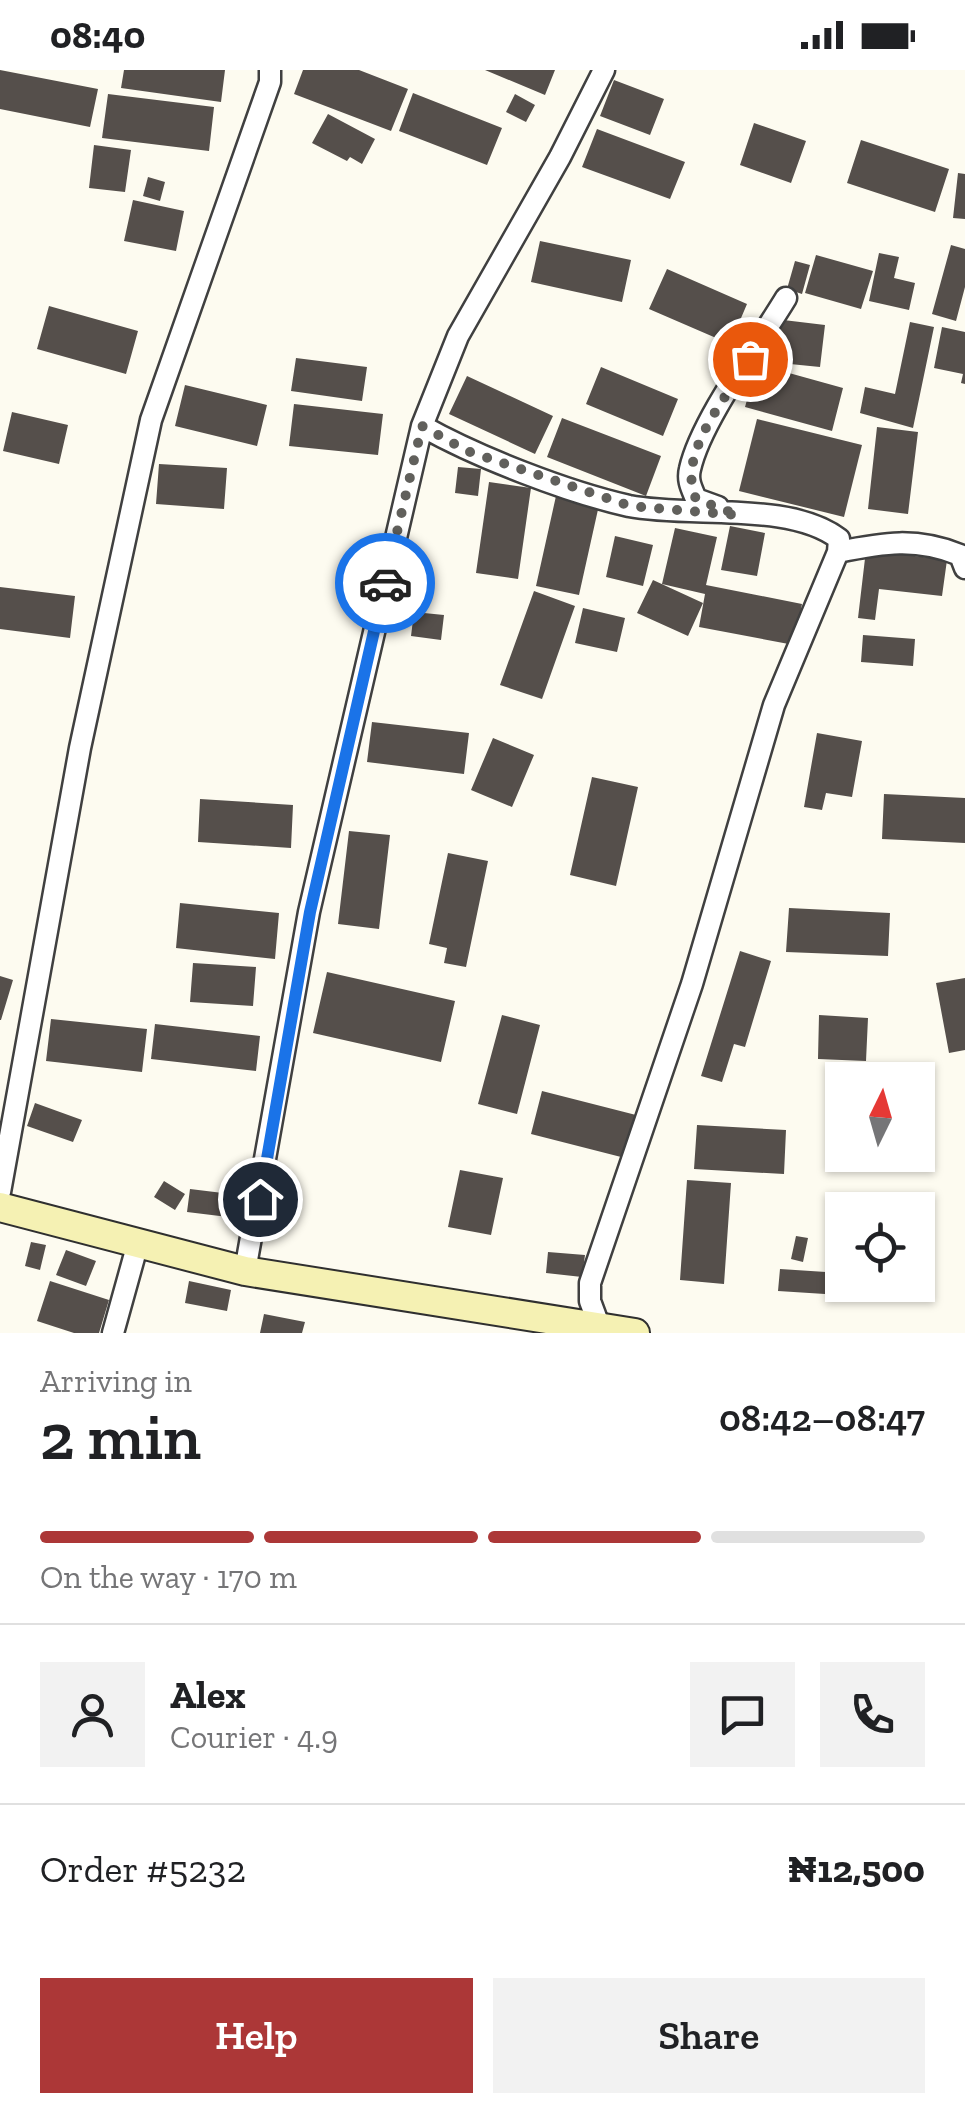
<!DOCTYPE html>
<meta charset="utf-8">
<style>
:root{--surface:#fff;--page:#f2f2f2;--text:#202124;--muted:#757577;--line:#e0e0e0;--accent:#ac3737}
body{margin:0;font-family:"Zilla Slab",serif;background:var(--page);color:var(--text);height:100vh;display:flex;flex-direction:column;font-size:38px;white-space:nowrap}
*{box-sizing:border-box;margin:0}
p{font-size:32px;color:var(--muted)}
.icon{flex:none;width:55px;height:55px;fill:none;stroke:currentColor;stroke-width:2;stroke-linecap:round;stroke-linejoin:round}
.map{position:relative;height:1263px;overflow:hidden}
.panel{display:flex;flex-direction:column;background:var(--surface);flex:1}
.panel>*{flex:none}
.needle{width:65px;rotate:5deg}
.fabs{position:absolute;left:825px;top:992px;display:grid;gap:20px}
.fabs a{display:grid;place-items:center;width:110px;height:110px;border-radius:0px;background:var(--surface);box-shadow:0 2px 8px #0004;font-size:50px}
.pin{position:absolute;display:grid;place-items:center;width:85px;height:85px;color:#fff;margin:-42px;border:5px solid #fff;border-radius:50%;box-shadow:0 2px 10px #0007}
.courier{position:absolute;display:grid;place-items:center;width:100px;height:100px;margin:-50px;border:8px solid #1a73e8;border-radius:50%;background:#fff;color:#222;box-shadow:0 2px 12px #0007}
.summary em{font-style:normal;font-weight:600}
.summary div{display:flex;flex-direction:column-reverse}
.summary{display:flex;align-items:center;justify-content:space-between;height:170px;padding:0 40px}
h1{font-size:65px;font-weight:600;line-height:75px}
.bar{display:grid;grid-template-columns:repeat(4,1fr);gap:15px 10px;align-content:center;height:120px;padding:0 40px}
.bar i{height:12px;border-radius:8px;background:var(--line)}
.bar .on{background:var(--accent)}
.bar p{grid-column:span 4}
.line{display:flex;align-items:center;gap:25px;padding:0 40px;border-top:2px solid var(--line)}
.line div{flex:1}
.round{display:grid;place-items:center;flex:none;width:105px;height:105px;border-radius:0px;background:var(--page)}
.button{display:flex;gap:20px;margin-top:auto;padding:20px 40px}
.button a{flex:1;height:115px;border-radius:0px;background:var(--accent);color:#fff;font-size:40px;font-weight:600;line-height:115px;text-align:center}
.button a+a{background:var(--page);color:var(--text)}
.status{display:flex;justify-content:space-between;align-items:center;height:70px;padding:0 50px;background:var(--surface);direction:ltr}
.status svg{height:28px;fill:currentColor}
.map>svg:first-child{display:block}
.building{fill:#554f4b}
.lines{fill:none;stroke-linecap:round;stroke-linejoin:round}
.street-casing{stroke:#404040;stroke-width:25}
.secondary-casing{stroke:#2f2f2f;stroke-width:32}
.street{stroke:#fff;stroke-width:20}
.secondary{stroke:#f5f1b3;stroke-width:28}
.done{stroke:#61605c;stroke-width:10;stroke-dasharray:0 18}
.route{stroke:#1a73e8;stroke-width:12}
</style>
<div class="status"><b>08:40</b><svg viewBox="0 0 49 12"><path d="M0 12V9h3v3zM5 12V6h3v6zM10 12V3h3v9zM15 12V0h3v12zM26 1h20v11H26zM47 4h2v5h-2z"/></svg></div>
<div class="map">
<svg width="965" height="1263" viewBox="0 0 965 1263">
<rect width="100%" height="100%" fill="#fdfbf0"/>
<!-- building -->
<path class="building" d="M0 0 98 19 90 57 0 39Z
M124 0H225L221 32 121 18Z
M303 0H359L408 19 391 61 294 24Z
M485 0H555L545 25Z
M614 10 664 29 650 65 600 46Z
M413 23 502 58 487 95 399 61Z
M108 24 214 37 209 81 102 68Z
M515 24 535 35 526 52 506 42Z
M328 44 375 69 362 94 350 87 347 91 312 73Z
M754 53 806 71 791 113 740 95Z
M597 59 685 92 670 129 582 97Z
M861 70 949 99 935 142 847 113Z
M94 75 131 80 125 122 89 118Z
M958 103 965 104V149L953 148Z
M148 107 165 112 160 131 143 126Z
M133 130 184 141 176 181 124 171Z
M540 171 631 190 622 232 531 212Z
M951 175 965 179V217L956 251 932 244Z
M879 183 899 187 894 208 915 213 909 240 869 231Z
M816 185 873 201 861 239 805 223Z
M795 191 810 195 802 224 787 219Z
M667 199 747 234 730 274 649 239Z
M49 236 138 261 126 304 37 279Z
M775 249 825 255 820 297 770 292Z
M910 252 934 257 913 358 860 343 865 317 895 324Z
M942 257 965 262V314L961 313 963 304 934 298Z
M296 288 367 297 362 331 291 321Z
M757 294 843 318 832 361 745 337Z
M601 297 678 329 663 366 586 334Z
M467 306 553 346 535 384 449 344Z
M185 315 267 335 257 376 175 356Z
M294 334 383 344 378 385 289 376Z
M12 342 68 355 59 394 3 381Z
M562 348 661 386 646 426 547 387Z
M757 349 862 375 844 447 739 421Z
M877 357 918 362 908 444 868 439Z
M159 394 227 398 224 439 156 434Z
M458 397 481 399 478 426 455 423Z
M489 412 531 418 518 509 476 503Z
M556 426 599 435 579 525 536 516Z
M730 456 765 463 757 506 721 500Z
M675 458 717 467 706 515 802 534 794 575 699 557 705 524 662 514Z
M615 466 653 475 643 516 606 507Z
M866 480 947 490 942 526 879 519 875 550 858 548Z
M653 510 703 533 688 566 637 543Z
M0 517 75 526 70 568 0 559Z
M534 521 575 536 542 629 500 615Z
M583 538 625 548 617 582 575 573Z
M414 542 444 545 441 570 411 566Z
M863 565 915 569 913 596 861 592Z
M372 652 469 663 464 704 367 692Z
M817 663 862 671 852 727 826 723 822 740 804 737Z
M493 668 534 685 512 737 471 720Z
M592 707 638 717 616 816 570 805Z
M884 724 965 728V773L882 769Z
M200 729 293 735 291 778 198 772Z
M349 761 390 765 379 859 338 854Z
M448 783 488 791 466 897 444 893 447 878 429 874Z
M180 833 279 843 275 889 176 878Z
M789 838 890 843 888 886 786 882Z
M740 881 771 891 745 977 734 974 722 1012 701 1006Z
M193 893 256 897 253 936 190 932Z
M327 902 455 931 441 992 313 963Z
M0 906 13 910 1 950H0Z
M965 908V980L949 983 936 913Z
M502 945 540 955 517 1044 478 1034Z
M819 945 868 948 866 991 818 989Z
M51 949 147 959 142 1002 46 991Z
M155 954 260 966 256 1001 151 989Z
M542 1021 636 1045 625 1088 531 1064Z
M35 1033 82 1050 73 1072 27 1056Z
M697 1055 786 1060 784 1104 694 1099Z
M460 1100 503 1108 491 1165 448 1157Z
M687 1110 731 1113 724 1214 680 1210Z
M164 1111 185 1124 175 1140 154 1127Z
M190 1119 231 1124 228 1147 187 1142Z
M796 1166 808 1168 803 1192 791 1189Z
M31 1172 46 1175 40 1200 25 1196Z
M66 1180 96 1191 86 1216 56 1205Z
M548 1182 585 1185 582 1207 546 1203Z
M780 1199 826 1202 825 1224 778 1221Z
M50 1211 109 1230 99 1263H74L37 1251Z
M189 1211 231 1220 227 1241 185 1233Z
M264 1244 305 1252 302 1263H260Z"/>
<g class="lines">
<defs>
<path id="street" d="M422 356C477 387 567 422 629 436 690 448 790 431 839 469L838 482 774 635 692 914 590 1213V1231L600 1258
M718 437 696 429C692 419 687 411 690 399 701 350 759 273 786 228
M838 482C883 473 916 467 960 485L965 498
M0 1122 80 678 151 350 270 12V0
M245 1201 309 842 422 356 458 266 560 87 604 0
M113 1263 138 1173"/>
<path id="secondary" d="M0 1137 245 1201 635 1263"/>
</defs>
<!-- street casing -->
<use href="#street" class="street-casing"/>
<!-- secondary casing -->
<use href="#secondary" class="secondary-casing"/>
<!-- street -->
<use href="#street" class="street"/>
<!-- secondary -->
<use href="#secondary" class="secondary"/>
</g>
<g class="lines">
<!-- done -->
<path class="done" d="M385 513 422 356 467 381 630 436 738 445 696 429C676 384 727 327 750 289"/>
<!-- route -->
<path class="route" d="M260 1129 310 842 385 513"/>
</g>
</svg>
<div class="fabs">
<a><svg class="needle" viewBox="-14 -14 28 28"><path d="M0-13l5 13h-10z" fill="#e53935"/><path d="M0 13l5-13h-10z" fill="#757577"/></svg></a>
<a><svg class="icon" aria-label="locate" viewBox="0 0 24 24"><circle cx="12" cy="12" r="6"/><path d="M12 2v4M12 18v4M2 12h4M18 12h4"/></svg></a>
</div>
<div class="pin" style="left:750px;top:289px;background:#ea580c"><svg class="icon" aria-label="bag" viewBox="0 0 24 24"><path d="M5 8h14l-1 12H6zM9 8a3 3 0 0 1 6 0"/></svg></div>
<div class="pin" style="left:260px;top:1129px;background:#1f2937"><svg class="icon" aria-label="home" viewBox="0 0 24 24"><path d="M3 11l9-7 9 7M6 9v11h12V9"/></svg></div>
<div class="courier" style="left:385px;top:513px"><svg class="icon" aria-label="car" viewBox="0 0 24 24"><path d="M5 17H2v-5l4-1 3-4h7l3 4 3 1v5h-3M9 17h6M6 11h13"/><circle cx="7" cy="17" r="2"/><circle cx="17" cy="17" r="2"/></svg></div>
</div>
<section class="panel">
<div class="summary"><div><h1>2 min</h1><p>Arriving in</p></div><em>08:42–08:47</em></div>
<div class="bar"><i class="on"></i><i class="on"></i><i class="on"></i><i></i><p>On the way · 170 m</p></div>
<div class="line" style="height:180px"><a class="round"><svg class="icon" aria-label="person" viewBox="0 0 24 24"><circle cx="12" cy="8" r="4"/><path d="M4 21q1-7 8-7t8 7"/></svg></a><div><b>Alex</b><p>Courier · 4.9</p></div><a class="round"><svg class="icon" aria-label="chat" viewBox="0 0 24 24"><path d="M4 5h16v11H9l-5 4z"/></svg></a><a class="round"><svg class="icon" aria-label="phone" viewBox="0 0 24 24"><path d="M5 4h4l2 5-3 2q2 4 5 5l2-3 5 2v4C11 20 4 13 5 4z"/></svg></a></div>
<div class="line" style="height:130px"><div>Order #5232</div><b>₦12,500</b></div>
<div class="button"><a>Help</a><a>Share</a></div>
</section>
